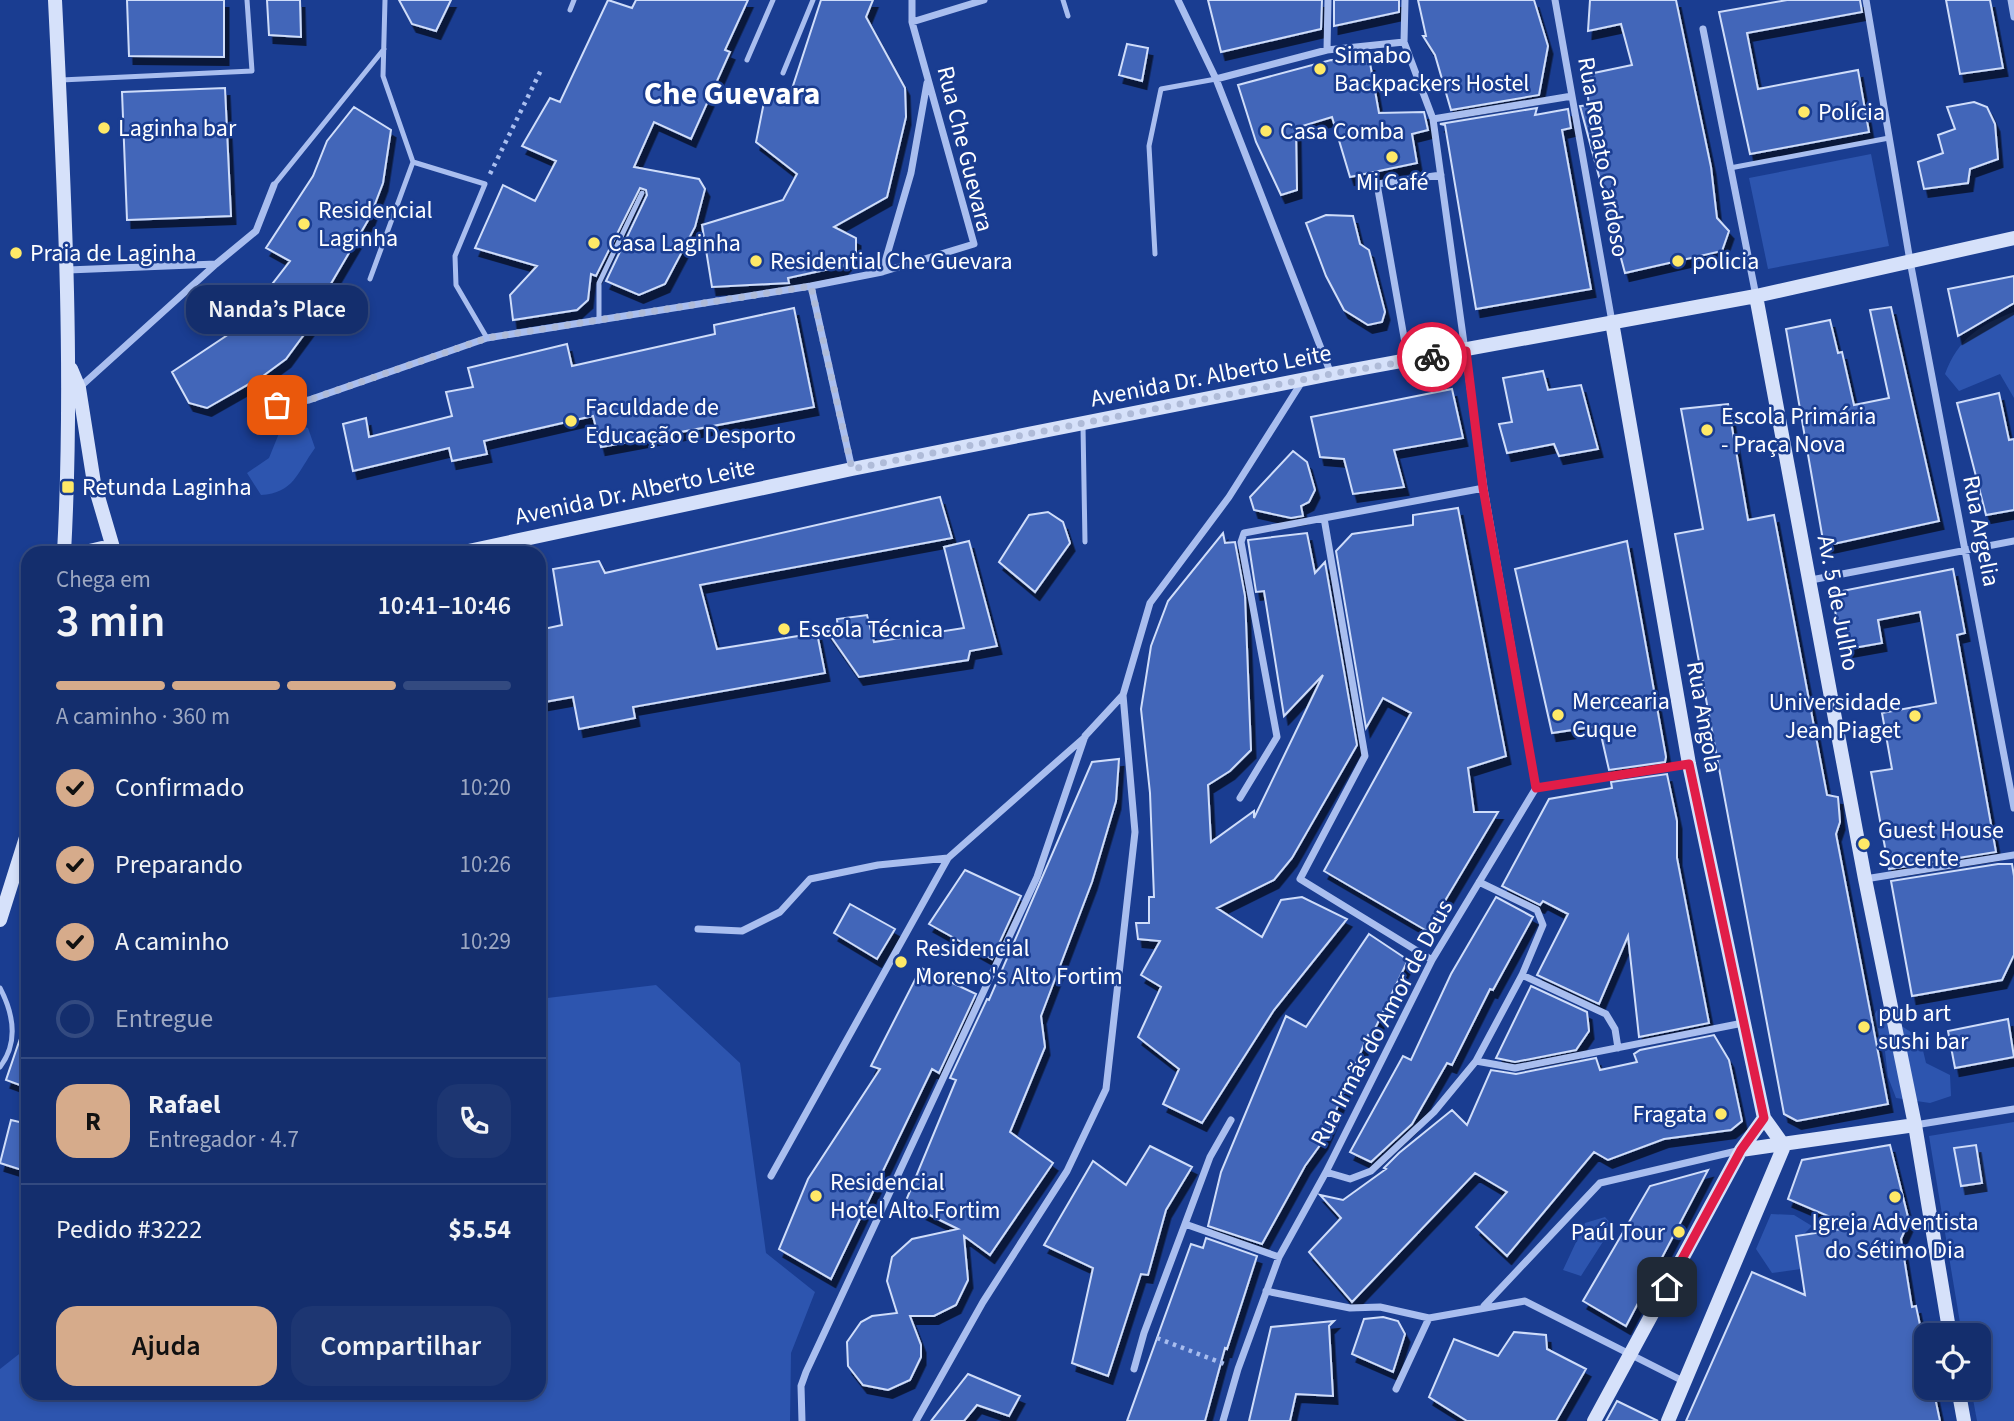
<!DOCTYPE html>
<html lang="pt">
<meta charset="utf-8">
<style>
:root{--surface:#142e6d;--page:#1d3672;--text:#f1f3f6;--muted:#9da8c2;--line:#334a80;--accent:#d6ab8b}
body{margin:0;font-family:"Source Sans 3",sans-serif;background:var(--page);color:var(--text);height:100vh;display:flex;flex-direction:column;font-size:26px;white-space:nowrap}
*{box-sizing:border-box;margin:0}
p{font-size:23px;color:var(--muted)}
.icon{flex:none;width:38px;height:38px;fill:none;stroke:currentColor;stroke-width:2;stroke-linecap:round;stroke-linejoin:round}
.map{position:relative;flex:1;overflow:hidden}
.drawer{position:absolute;left:21px;top:546px;width:525px;height:854px;display:flex;flex-direction:column;background:var(--surface);border-radius:21px;box-shadow:0 4px 10px #0003,0 0 0 2px var(--line)}
.drawer>*{flex:none}
.buttons{position:absolute;left:1914px;top:1323px;display:grid;gap:14px}
.buttons a{display:grid;place-items:center;width:77px;height:77px;border-radius:14px;background:var(--surface);box-shadow:0 4px 10px #0003,0 0 0 2px var(--line);font-size:35px}
.pin{position:absolute;display:grid;place-items:center;width:60px;height:60px;color:#fff;margin:-30px;border-radius:14px;box-shadow:0 4px 10px #0006}
.courier{position:absolute;display:grid;place-items:center;width:70px;height:70px;margin:-35px;border:5px solid #e11d48;border-radius:50%;background:#fff;color:#222;box-shadow:0 2px 9px #0007}
.bubble{position:absolute;height:49px;border-radius:21px;background:var(--surface);box-shadow:0 4px 10px #0003,0 0 0 2px var(--line);font-size:23px;font-weight:600;line-height:49px;text-align:center}
.headline em{font-style:normal;font-weight:600}
.headline div{display:flex;flex-direction:column-reverse}
.headline{display:flex;align-items:center;justify-content:space-between;height:119px;padding:0 35px}
h1{font-size:46px;font-weight:600;line-height:52px}
.bar{display:grid;grid-template-columns:repeat(4,1fr);gap:10px 7px;align-content:center;height:84px;padding:0 35px}
.bar i{height:9px;border-radius:5px;background:var(--line)}
.bar .selected{background:var(--accent)}
.bar p{grid-column:span 4}
.line{display:flex;align-items:center;gap:18px;padding:0 35px;border-top:2px solid var(--line)}
.line div{flex:1}
.round{display:grid;place-items:center;flex:none;width:74px;height:74px;border-radius:21px;background:var(--page)}
ol{padding:0 35px;list-style:none}
li{display:flex;align-items:center;gap:21px;height:77px}
li p{margin-inline-start:auto}
li .icon{padding:7px;border-radius:50%;background:var(--accent);color:#111;stroke-width:4}
li:last-child{color:var(--muted)}
li i{width:38px;height:38px;border:4px solid var(--line);border-radius:50%}
.button{display:flex;gap:14px;margin-top:auto;padding:14px 35px}
.button a{flex:1;height:80px;border-radius:21px;background:var(--accent);color:#111;font-size:28px;font-weight:600;line-height:80px;text-align:center}
.button a+a{background:var(--page);color:var(--text)}
.map>svg:first-child{display:block}
.green{fill:#2d55af}
.building{fill:#4366b9;stroke:#cfddfa;stroke-width:2;filter:url(#shadow)}
.lines{fill:none;stroke-linecap:round;stroke-linejoin:round}
.path{stroke:#a9beef;stroke-width:4.5;stroke-dasharray:3.5 5;stroke-linecap:butt}
.lane{stroke:#a9beef;stroke-width:5}
.street{stroke:#a9beef;stroke-width:7}
.secondary{stroke:#d6e1fa;stroke-width:14}
.done{stroke:#afbbd8;stroke-width:7;stroke-dasharray:0 12.6}
.route{stroke:#e11d48;stroke-width:9}
.poi-dot{fill:#ffe967;stroke:#1a3d91;stroke-width:2.5}
.labels{text-anchor:middle;dominant-baseline:central;stroke-width:5;stroke-linejoin:round;paint-order:stroke}
.poi-label{font-size:24px;fill:#fff;stroke:#1a3d91;text-anchor:start}
.street-label{font-size:24px;fill:#fff;stroke:#1a3d91}
.district-label{font-size:32px;font-weight:bold;fill:#fff;stroke:#1a3d91}
</style>
<div class="map">
<svg width="2014" height="1421" viewBox="0 0 2014 1421">
<defs>
<filter id="shadow"><feDropShadow dx="4.5" dy="8" stdDeviation="0" flood-color="#0009"/></filter>
</defs>
<rect width="100%" height="100%" fill="#1a3d91"/>
<!-- green -->
<path class="green" d="M1871 154 1889 246 1768 269 1749 178Z
M2014 312V398L2000 374 1959 391 1945 374C1958 339 1980 324 2014 312Z
M284 421 308 428 315 448C297 473 294 493 261 495L247 473 269 458Z
M656 985 740 1063 766 1253 815 1292 791 1353 790 1421H0V1369L28 1347V1393H539V999Z
M1877 1010 1920 1038 1926 1063 1950 1075 1951 1096 1930 1103 1896 1098 1888 1077 1884 1043 1869 1025Z
M2014 1122V1421H1977L1971 1388H1979V1335H1962L1929 1136Z
M1771 1214 1794 1215 1812 1226 1797 1241 1801 1269 1772 1273 1756 1249Z
M1605 1217 1613 1226 1581 1276 1563 1270 1585 1223Z"/>
<!-- building -->
<path class="building" d="M127 0H224V57L129 56Z
M267 0H300L301 37 269 35Z
M399 0H451L436 31 412 24Z
M608 0 632 8 636 0H748L725 50 730 52 691 139 654 122 634 167 699 179 705 189 695 227 665 284 639 295 606 281 647 195 646 190 640 188 596 276 591 274 588 300 577 310 513 320 510 295 537 266 475 248 503 185 535 201 556 161 522 146 550 98 560 102Z
M821 0H873L866 17 905 88 906 117 887 197 834 227 856 238V252L843 266 788 278 789 283 712 287 702 225 783 200 797 174 756 142 765 97 788 101Z
M1208 0H1322L1321 29 1221 52Z
M1334 0H1399V12L1334 26Z
M1418 0H1534L1548 46 1539 95 1451 110 1435 55 1423 36H1426Z
M1590 0H1676L1711 167 1717 218 1729 231 1722 251 1625 273 1580 106 1589 105 1586 83 1594 73 1632 65 1621 24 1588 31Z
M1787 0H1860L1862 12 1747 33 1758 89 1858 70 1869 132 1750 154 1719 12Z
M1946 0H1990L2003 68 1960 74Z
M1127 44 1148 48 1142 81 1119 75Z
M1331 60 1370 63 1379 113 1424 112 1428 130 1412 134 1417 163 1350 177 1332 117 1296 128 1297 190 1281 195 1256 142 1238 85Z
M225 88 231 216 127 220 122 92Z
M1974 102 1987 107 1995 124 1998 159 1970 169 1968 183 1924 189 1918 162 1943 153 1938 135 1955 129 1947 107Z
M354 107 391 130 383 183 370 217 322 299 314 321 286 359 263 376 207 408 189 403 172 372 238 328 290 261 266 248 313 176 327 141Z
M1537 108 1535 115 1568 109 1571 128 1562 130 1591 289 1476 309 1445 125 1440 124Z
M1326 215 1353 216 1360 244 1369 250 1385 312 1382 322 1368 325 1344 310 1326 276 1306 223Z
M2014 276V303L1958 336 1948 289Z
M1891 307 1939 521 1824 546 1786 329 1830 320 1838 353 1842 352 1854 405 1889 398 1870 310Z
M794 308 814 407 601 447 593 416 484 441 487 454 452 461 449 448 353 471 343 424 366 418 369 437 452 416 446 392 473 387 468 368 567 344 572 366 715 334 714 325Z
M1543 371 1548 390 1581 385 1598 449 1559 456 1554 444 1507 453 1499 424 1512 422 1503 378Z
M1452 389 1463 438 1394 450 1404 487 1353 494 1344 459 1320 457 1311 417Z
M1999 393 2009 440 2014 439V510L1986 515 1957 403Z
M1728 404 1748 520 1774 515 1827 795 1838 797 1840 822 1836 834 1888 1104 1797 1121 1784 1114 1675 534 1703 529 1681 409Z
M1293 451 1307 462 1315 490 1309 502 1301 506 1303 516 1291 518 1254 510 1250 497Z
M940 497 952 538 700 585 717 649 817 633 825 673 633 707 635 718 579 729 573 697 539 703V630L562 625 553 569 599 561 605 573Z
M1458 508 1506 756 1468 768 1474 812H1498L1427 931 1324 871 1411 713 1383 698 1366 728 1336 551 1352 534 1413 525V515Z
M1048 512 1063 522 1070 543 1035 592 999 562 1029 515Z
M1223 533 1225 543 1235 542 1245 596 1251 750 1230 771 1208 785 1211 842 1254 811V818L1323 675 1284 716 1264 591 1256 592 1248 540 1307 533 1315 573 1325 562 1357 745 1292 858 1274 880 1217 908 1262 937 1281 900 1302 897 1347 919 1274 1010 1202 1123 1163 1104 1179 1069 1138 1037 1161 987 1141 975 1160 941 1138 939 1136 923H1149V897H1154L1150 793 1141 709 1151 646 1168 601Z
M969 541 997 646 970 651 968 660 859 677 827 631 838 629 837 619 867 615 874 642 964 628 944 547Z
M1627 541 1666 757 1665 762 1609 770 1599 726 1552 733 1515 569Z
M1953 569 1965 633 1957 635 1996 852 1889 869 1871 772 1892 769 1882 713 1936 703 1920 612 1878 620 1882 643 1842 650 1832 593Z
M1119 759 1116 801 1092 882 1041 1016 1045 1047 1010 1132 1053 1163 990 1255 964 1236 968 1280 956 1305 934 1316H910L921 1345V1357L910 1380 888 1390 863 1385 848 1366 847 1342 861 1322 872 1316 897 1313 887 1281 892 1257 912 1239 958 1229 905 1203 956 1080 950 1078 987 999 989 1000 1092 762Z
M1667 774 1677 821V858L1709 1023 1639 1037 1628 936 1599 1004 1537 975 1568 914 1543 901 1540 905 1502 886 1549 799 1612 788 1611 782Z
M1998 864H2012L2014 876V955L2002 980 1912 996 1891 881Z
M965 870 1021 896 992 959 929 924Z
M1496 897 1533 917 1493 990 1490 989 1452 1065 1447 1063 1412 1124 1371 1162 1350 1152 1403 1056 1411 1060 1451 974Z
M850 904 895 929 877 959 834 933Z
M1369 934 1408 960 1371 1037 1368 1035 1323 1141 1305 1166 1262 1244 1208 1226 1221 1172 1286 1016 1306 1027Z
M921 968 976 994 939 1073 932 1069 831 1279 779 1249 808 1179 880 1069 871 1066Z
M1531 986 1587 1012 1589 1031 1576 1050 1515 1062 1496 1058Z
M2008 1019 2014 1057 1955 1068 1948 1031Z
M25 1024 28 1025V1088L6 1080Z
M1714 1035 1729 1060 1742 1121 1731 1130 1664 1139 1608 1160 1594 1152 1507 1256 1476 1227 1507 1192 1475 1173 1352 1302 1309 1252 1341 1218 1320 1195 1343 1200 1386 1169 1384 1168 1399 1153 1452 1110 1467 1125 1491 1070 1516 1074 1596 1058 1600 1070 1637 1062 1634 1054 1640 1050Z
M11 1120 28 1124V1172L0 1163Z
M1890 1145 1909 1221 1901 1239 1912 1307 1916 1306 1927 1358V1388H1933L1940 1421H1686L1752 1272 1805 1295 1796 1236 1854 1227 1788 1199 1802 1160Z
M1976 1145 1982 1183 1961 1186 1954 1148Z
M1150 1146 1192 1167 1166 1210 1148 1275 1141 1274 1108 1376 1072 1363 1093 1268 1044 1245 1093 1161 1126 1185Z
M1708 1170 1626 1326 1583 1301 1650 1186Z
M1206 1238 1257 1256 1227 1349 1225 1348 1205 1421H1127L1191 1244 1203 1248Z
M1383 1317 1398 1321 1405 1334 1393 1372 1352 1354 1364 1319Z
M1334 1321 1329 1326 1333 1396 1296 1394 1290 1421H1249L1271 1327Z
M1514 1332 1546 1335 1547 1349 1586 1369 1556 1421H1467L1429 1397 1454 1339 1498 1356Z
M968 1374 1020 1396 1009 1416 977 1405 964 1421H931Z
M1617 1401 1658 1421H1606Z"/>
<g class="lines">
<!-- path -->
<path class="path" d="M490 174 542 68
M1157 1338 1227 1365"/>
<!-- lane -->
<path class="lane" d="M385 0 383 76 413 162
M1063 0 1068 16
M570 10 574 0
M747 60 773 0
M783 73 813 0
M61 80 252 71 247 0
M1730 168 1889 138
M274 185 384 49
M1155 254 1149 146 1161 89 1216 79
M370 279 413 162 485 184 455 256 456 285 487 338
M599 321V283L642 193
M1083 426 1085 542
M0 988C13 1013 19 1042 0 1067"/>
<!-- street -->
<path class="street" d="M1178 0 1216 79 1331 374
M1555 0 1612 322
M1866 0 1910 261 2014 808
M2011 0 2014 17
M912 22 984 0
M1703 29 1756 296
M1404 42 1405 0
M1327 50 1328 0
M1216 79 1327 50 1404 42 1433 119 1484 488 1536 788 1432 960 1326 1172 1279 1257 1238 1369 1223 1421
M1433 119 1572 96
M216 264 256 231 274 185
M68 270 216 264 80 387
M882 272 911 173 927 83
M811 286 852 469
M1408 360 1377 184 1441 175
M277 405 309 400 487 338 811 286 882 272 974 244 912 22V0
M1324 518 1365 756 1300 879 1432 960
M1811 580 2014 541
M1536 788 1689 764
M1240 798 1277 737 1241 542 1244 533 1484 488
M1865 879 2014 855
M698 929 742 931 780 912 810 879 878 865 948 858
M1522 975 1606 1014 1615 1029 1618 1048
M1476 1061 1515 1068 1743 1023
M1915 1125 2014 1109
M1326 1172 1350 1179 1371 1171 1434 1112 1476 1061 1522 975 1543 925 1537 910 1479 882
M771 1176 948 858 1085 737
M1185 1224 1210 1157 1231 1120
M1266 1291 1350 1308 1380 1307 1429 1318
M1484 1306 1600 1183 1741 1150
M1134 1369 1144 1333 1185 1224 1279 1257
M1396 1389 1429 1318 1525 1301 1685 1382
M802 1421 801 1386 806 1372 1037 877 1085 736 1123 695 1150 603 1229 497 1303 380
M916 1421 983 1302 1067 1171 1106 1089 1135 832 1123 695"/>
<!-- secondary -->
<path class="secondary" d="M55 0C64 185 74 368 64 553
M1756 296 1865 879 1915 1125 1950 1335
M1612 322 1689 764 1764 1118 1784 1146 1668 1421
M71 369 79 388 94 483 114 551
M81 553 102 548 117 553
M459 553 852 469 1331 374 1756 296 2014 238
M0 920 28 831
M1741 1150 1915 1125
M1958 1388 1964 1421
M1594 1421 1741 1150 1764 1118"/>
</g>
<g class="lines">
<!-- done -->
<path class="done" d="M277 405 309 400 487 338 811 286 852 469 1331 374 1432 357"/>
<!-- route -->
<path class="route" d="M1432 357 1466 351 1483 488 1536 788 1689 764 1764 1118 1741 1150 1667 1287"/>
</g>
<!-- markers -->
<g class="poi-dot">
<circle cx="1320" cy="69" r="7"/>
<circle cx="1804" cy="112" r="7"/>
<circle cx="104" cy="128" r="7"/>
<circle cx="1266" cy="131" r="7"/>
<circle cx="1392" cy="157" r="7"/>
<circle cx="304" cy="224" r="7"/>
<circle cx="594" cy="243" r="7"/>
<circle cx="16" cy="253" r="7"/>
<circle cx="756" cy="261" r="7"/>
<circle cx="1678" cy="261" r="7"/>
<circle cx="571" cy="421" r="7"/>
<circle cx="1707" cy="430" r="7"/>
<rect x="61" y="480" width="14" height="14" rx="3.5"/>
<circle cx="784" cy="629" r="7"/>
<circle cx="1558" cy="715" r="7"/>
<circle cx="1915" cy="716" r="7"/>
<circle cx="1864" cy="844" r="7"/>
<circle cx="901" cy="962" r="7"/>
<circle cx="1864" cy="1027" r="7"/>
<circle cx="1721" cy="1114" r="7"/>
<circle cx="816" cy="1196" r="7"/>
<circle cx="1895" cy="1197" r="7"/>
<circle cx="1679" cy="1232" r="7"/>
</g>
<g class="labels">
<!-- poi labels -->
<g class="poi-label">
<text x="1334" y="55">Simabo<tspan x="1334" dy="28">Backpackers Hostel</tspan></text>
<text x="1818" y="112">Polícia</text>
<text x="118" y="128">Laginha bar</text>
<text x="1280" y="131">Casa Comba</text>
<text x="1392" y="182" text-anchor="middle">Mi Café</text>
<text x="318" y="210">Residencial<tspan x="318" dy="28">Laginha</tspan></text>
<text x="608" y="243">Casa Laginha</text>
<text x="30" y="253">Praia de Laginha</text>
<text x="770" y="261">Residential Che Guevara</text>
<text x="1692" y="261">policia</text>
<text x="585" y="407">Faculdade de<tspan x="585" dy="28">Educação e Desporto</tspan></text>
<text x="1721" y="416">Escola Primária<tspan x="1721" dy="28">- Praça Nova</tspan></text>
<text x="82" y="487">Retunda Laginha</text>
<text x="798" y="629">Escola Técnica</text>
<text x="1572" y="701">Mercearia<tspan x="1572" dy="28">Cuque</tspan></text>
<text x="1901" y="702" text-anchor="end">Universidade<tspan x="1901" dy="28">Jean Piaget</tspan></text>
<text x="1878" y="830">Guest House<tspan x="1878" dy="28">Socente</tspan></text>
<text x="915" y="948">Residencial<tspan x="915" dy="28">Moreno's Alto Fortim</tspan></text>
<text x="1878" y="1013">pub art<tspan x="1878" dy="28">sushi bar</tspan></text>
<text x="1707" y="1114" text-anchor="end">Fragata</text>
<text x="830" y="1182">Residencial<tspan x="830" dy="28">Hotel Alto Fortim</tspan></text>
<text x="1895" y="1222" text-anchor="middle">Igreja Adventista<tspan x="1895" dy="28">do Sétimo Dia</tspan></text>
<text x="1665" y="1232" text-anchor="end">Paúl Tour</text>
</g>
<!-- street labels -->
<g class="street-label">
<text transform="translate(965 149) rotate(76)">Rua Che Guevara</text>
<text transform="translate(1603 157) rotate(80)">Rua Renato Cardoso</text>
<text transform="translate(1211 376) rotate(-11)">Avenida Dr. Alberto Leite</text>
<text transform="translate(635 492) rotate(-12)">Avenida Dr. Alberto Leite</text>
<text transform="translate(1981 531) rotate(79)">Rua Argelia</text>
<text transform="translate(1838 603) rotate(79)">Av. 5 de Julho</text>
<text transform="translate(1704 717) rotate(80)">Rua Angola</text>
<text transform="translate(1382 1023) rotate(-62)">Rua Irmãs do Amor de Deus</text>
</g>
<!-- district labels -->
<g class="district-label">
<text x="732" y="94">Che Guevara</text>
</g>
</g>
</svg>
<div class="buttons">
<a><svg class="icon" aria-label="locate" viewBox="0 0 24 24"><circle cx="12" cy="12" r="6"/><path d="M12 2v4M12 18v4M2 12h4M18 12h4"/></svg></a>
</div>
<div class="pin" style="left:277px;top:405px;background:#ea580c"><svg class="icon" aria-label="bag" viewBox="0 0 24 24"><path d="M5 8h14l-1 12H6zM9 8a3 3 0 0 1 6 0"/></svg></div>
<div class="pin" style="left:1667px;top:1287px;background:#1f2937"><svg class="icon" aria-label="home" viewBox="0 0 24 24"><path d="M3 11l9-7 9 7M6 9v11h12V9"/></svg></div>
<div class="courier" style="left:1432px;top:357px"><svg class="icon" aria-label="bike" viewBox="0 0 24 24"><circle cx="6" cy="16" r="4"/><circle cx="18" cy="16" r="4"/><path d="M6 16l4-8h5l3 8M10 8l3 8H6M13 5h3"/></svg></div>
<div class="bubble" style="left:186px;top:285px;width:182px">Nanda’s Place</div>
<section class="drawer">
<div class="headline"><div><h1>3 min</h1><p>Chega em</p></div><em>10:41–10:46</em></div>
<div class="bar"><i class="selected"></i><i class="selected"></i><i class="selected"></i><i></i><p>A caminho · 360 m</p></div>
<ol>
<li><svg class="icon" aria-label="check" viewBox="0 0 24 24"><path d="M5 12l5 5 9-10"/></svg>Confirmado<p>10:20</p></li>
<li><svg class="icon" aria-label="check" viewBox="0 0 24 24"><path d="M5 12l5 5 9-10"/></svg>Preparando<p>10:26</p></li>
<li><svg class="icon" aria-label="check" viewBox="0 0 24 24"><path d="M5 12l5 5 9-10"/></svg>A caminho<p>10:29</p></li>
<li><i></i>Entregue</li>
</ol>
<div class="line" style="height:126px"><b class="round" style="background:var(--accent);color:#111">R</b><div><b>Rafael</b><p>Entregador · 4.7</p></div><a class="round"><svg class="icon" aria-label="phone" viewBox="0 0 24 24"><path d="M5 4h4l2 5-3 2q2 4 5 5l2-3 5 2v4C11 20 4 13 5 4z"/></svg></a></div>
<div class="line" style="height:91px"><div>Pedido #3222</div><b>$5.54</b></div>
<div class="button"><a>Ajuda</a><a>Compartilhar</a></div>
</section>
</div>
